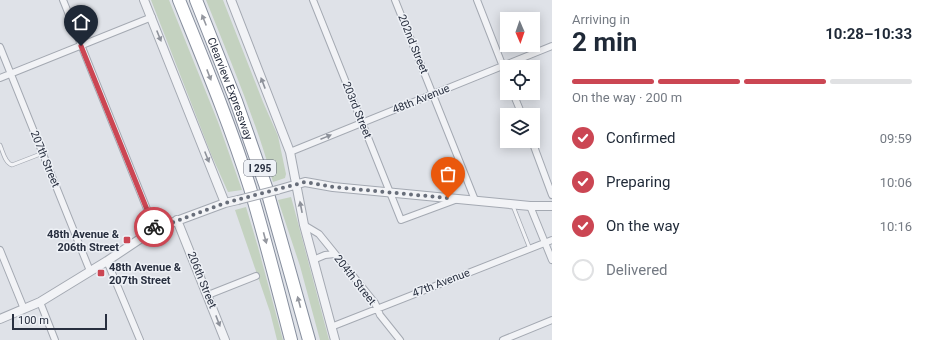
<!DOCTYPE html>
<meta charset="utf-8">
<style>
:root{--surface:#fff;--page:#f2f2f3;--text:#1f2937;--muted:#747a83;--line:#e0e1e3;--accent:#cb4653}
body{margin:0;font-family:Roboto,sans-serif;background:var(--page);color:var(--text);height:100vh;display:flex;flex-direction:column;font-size:15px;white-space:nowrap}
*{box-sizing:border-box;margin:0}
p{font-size:13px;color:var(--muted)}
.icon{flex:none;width:22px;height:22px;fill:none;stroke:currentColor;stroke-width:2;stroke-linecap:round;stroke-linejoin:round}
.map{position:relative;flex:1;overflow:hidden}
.side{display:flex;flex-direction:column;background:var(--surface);width:380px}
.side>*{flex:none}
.needle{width:26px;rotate:178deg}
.controls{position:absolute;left:500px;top:12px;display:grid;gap:8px}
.controls a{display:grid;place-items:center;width:40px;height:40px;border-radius:0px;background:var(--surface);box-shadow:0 2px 10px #0003;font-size:20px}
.scale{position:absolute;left:12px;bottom:10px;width:95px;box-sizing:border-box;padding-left:4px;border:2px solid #282f3f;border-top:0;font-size:11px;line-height:14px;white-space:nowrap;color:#282f3f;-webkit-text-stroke:3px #eef1f6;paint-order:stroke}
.pin{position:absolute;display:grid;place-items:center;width:34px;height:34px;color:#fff;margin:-41px -17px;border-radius:50% 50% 50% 0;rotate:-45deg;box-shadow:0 0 4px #0007}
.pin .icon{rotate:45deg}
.courier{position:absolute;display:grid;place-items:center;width:40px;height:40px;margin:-20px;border:3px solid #cb4653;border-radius:50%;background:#fff;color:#222;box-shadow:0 1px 5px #0007}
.headline em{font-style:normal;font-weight:700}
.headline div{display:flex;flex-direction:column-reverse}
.headline{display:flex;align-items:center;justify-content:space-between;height:68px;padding:0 20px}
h1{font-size:26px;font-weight:700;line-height:30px}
.bar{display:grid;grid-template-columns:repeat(4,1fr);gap:6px 4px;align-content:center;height:48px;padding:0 20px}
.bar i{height:5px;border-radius:3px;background:var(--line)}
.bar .selected{background:var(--accent)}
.bar p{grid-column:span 4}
ol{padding:0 20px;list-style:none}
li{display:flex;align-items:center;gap:12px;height:44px}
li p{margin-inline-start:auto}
li .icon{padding:4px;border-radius:50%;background:var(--accent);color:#fff;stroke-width:4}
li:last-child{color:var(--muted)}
li i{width:22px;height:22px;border:2px solid var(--line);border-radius:50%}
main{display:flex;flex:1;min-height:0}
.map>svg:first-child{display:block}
.green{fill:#c4d2c0}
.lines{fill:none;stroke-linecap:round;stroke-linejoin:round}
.service-casing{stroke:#a4a9b2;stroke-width:4.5}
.minor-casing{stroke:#a4a9b2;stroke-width:8}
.tertiary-casing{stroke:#a4a9b2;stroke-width:10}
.motorway-casing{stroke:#878f9e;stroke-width:14}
.service{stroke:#f2f3f6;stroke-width:3}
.minor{stroke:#f2f3f6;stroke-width:6}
.tertiary{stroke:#f2f3f6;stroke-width:8}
.motorway{stroke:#fff;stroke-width:12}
.tertiary-bridge-casing{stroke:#a4a9b2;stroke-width:10;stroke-linecap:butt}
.tertiary-bridge{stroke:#f2f3f6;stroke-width:8}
.oneway{fill:#94979f}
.oneway2{fill:#8d919a}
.done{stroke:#686e7a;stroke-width:4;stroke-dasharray:0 7.2}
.route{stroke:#cb4653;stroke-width:5}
.poi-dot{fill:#cb4653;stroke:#eef1f6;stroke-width:1.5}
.labels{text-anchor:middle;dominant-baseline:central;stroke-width:3;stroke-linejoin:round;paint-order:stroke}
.shield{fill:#eef1f6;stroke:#636976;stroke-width:1}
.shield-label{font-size:10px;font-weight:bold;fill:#282f3f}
.street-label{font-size:11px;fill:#282f3f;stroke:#eef1f6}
.poi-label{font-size:11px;font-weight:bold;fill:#282f3f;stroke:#eef1f6;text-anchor:end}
</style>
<main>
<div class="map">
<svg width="552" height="340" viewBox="0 0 552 340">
<rect width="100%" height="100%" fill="#dfe2e8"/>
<!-- green -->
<path class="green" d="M151 0H169L218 122 242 190 228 192 211 154Z
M206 0H223L263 102 278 136 286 174 285 178 273 182C256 120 230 60 206 0Z
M291 197 293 204 329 340H320L300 266 278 200Z
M246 207 258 247 283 340H277L270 312 235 210Z"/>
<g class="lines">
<defs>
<path id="service" d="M0 145C3 152 5 163 12 165L43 153
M513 206 530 249"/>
<path id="minor" d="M63 0 155 229
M313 0 401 220 455 200
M395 0 475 200
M477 0 507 77
M0 47 90 271
M0 78 152 17
M513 93 522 115
M532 141 552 195
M290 152 552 46
M530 206 552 260
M304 225 319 234 375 303 380 315 400 340
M0 250 24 309
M313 260 325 255 335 254
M107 261 140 340
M208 295 256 276
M40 302 55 340
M331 327 552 240
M503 340 552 320"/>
<path id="tertiary" d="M144 0 225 203
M231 0 290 152 304 225 335 340
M277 190 305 182 333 187 530 206H552
M177 220 225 340
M0 319 40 302 107 261 155 229 225 203 238 200"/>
<g id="motorway">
<path d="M179 0C204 62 230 124 250 188 265 238 278 289 291 340"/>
<path id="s1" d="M196 0 236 101 266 187 309 340"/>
</g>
</defs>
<!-- service casing -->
<use href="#service" class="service-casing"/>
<!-- minor casing -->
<use href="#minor" class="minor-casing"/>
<!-- tertiary casing -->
<use href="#tertiary" class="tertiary-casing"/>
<!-- motorway casing -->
<use href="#motorway" class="motorway-casing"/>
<!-- service -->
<use href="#service" class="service"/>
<!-- minor -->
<use href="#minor" class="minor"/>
<!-- tertiary -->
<use href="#tertiary" class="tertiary"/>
<!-- motorway -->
<use href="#motorway" class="motorway"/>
<defs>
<path id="tertiary-bridge" d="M238 200 277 190"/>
</defs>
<!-- tertiary-bridge casing -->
<use href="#tertiary-bridge" class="tertiary-bridge-casing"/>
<!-- tertiary-bridge -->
<use href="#tertiary-bridge" class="tertiary-bridge"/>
</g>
<!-- one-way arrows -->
<defs><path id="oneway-solid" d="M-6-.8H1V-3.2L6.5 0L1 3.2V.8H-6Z"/></defs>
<g class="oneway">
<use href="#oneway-solid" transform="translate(204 20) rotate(-112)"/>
<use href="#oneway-solid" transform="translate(209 75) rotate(69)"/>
<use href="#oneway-solid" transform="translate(265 238) rotate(75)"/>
<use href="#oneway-solid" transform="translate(299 302) rotate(-105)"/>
</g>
<g class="oneway2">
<use href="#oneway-solid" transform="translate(159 36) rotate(68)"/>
<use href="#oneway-solid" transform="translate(263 83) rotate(-111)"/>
<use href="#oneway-solid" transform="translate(326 137) rotate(-22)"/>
<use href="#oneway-solid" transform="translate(207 157) rotate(68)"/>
<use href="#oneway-solid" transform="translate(301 207) rotate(-101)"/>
<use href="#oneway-solid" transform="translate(218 321) rotate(69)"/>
</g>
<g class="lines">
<!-- done -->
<path class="done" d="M154 227 155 229 225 203 305 182 333 187 448 198"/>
<!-- route -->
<path class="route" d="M81 46 154 227"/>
</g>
<!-- markers -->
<g class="poi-dot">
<rect x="123" y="236" width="8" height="8" rx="2"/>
<rect x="97" y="269" width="8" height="8" rx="2"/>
</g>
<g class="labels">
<!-- shield labels -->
<rect class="shield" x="244" y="160" width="32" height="16" rx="3"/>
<g class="shield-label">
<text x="260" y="168">I 295</text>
</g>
<!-- street labels -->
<g class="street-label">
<text transform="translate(413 44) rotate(68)">202nd Street</text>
<text stroke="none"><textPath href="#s1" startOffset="95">Clearview Expressway</textPath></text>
<text transform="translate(421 99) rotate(-22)">48th Avenue</text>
<text transform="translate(357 110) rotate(68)">203rd Street</text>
<text transform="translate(45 159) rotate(68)">207th Street</text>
<text transform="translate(202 280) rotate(68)">206th Street</text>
<text transform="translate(355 280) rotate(52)">204th Street</text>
<text transform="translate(441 283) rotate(-21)">47th Avenue</text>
</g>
<!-- poi labels -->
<g class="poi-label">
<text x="119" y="234">48th Avenue &amp;<tspan x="119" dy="13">206th Street</tspan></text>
<text x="109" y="267" text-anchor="start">48th Avenue &amp;<tspan x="109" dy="13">207th Street</tspan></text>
</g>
</g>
</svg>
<div class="controls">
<a><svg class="needle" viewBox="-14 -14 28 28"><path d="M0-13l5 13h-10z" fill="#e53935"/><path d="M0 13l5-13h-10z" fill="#747a83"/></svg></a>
<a><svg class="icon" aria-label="locate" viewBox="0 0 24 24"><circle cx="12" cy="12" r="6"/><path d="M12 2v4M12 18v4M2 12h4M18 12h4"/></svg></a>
<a><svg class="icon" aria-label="layers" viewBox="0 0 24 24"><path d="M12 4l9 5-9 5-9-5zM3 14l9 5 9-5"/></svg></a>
</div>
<div class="scale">100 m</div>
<div class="pin" style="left:448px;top:198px;background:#ea580c"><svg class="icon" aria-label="bag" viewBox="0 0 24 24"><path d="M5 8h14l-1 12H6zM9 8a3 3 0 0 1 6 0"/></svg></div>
<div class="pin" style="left:81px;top:46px;background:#1f2937"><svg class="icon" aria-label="home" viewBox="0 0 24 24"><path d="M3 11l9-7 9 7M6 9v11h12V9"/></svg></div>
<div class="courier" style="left:154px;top:227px"><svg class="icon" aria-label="bike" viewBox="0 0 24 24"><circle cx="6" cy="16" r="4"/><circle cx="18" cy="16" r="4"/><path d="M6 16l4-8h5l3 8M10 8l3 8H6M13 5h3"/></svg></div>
</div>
<section class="side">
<div class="headline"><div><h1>2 min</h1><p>Arriving in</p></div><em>10:28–10:33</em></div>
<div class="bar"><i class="selected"></i><i class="selected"></i><i class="selected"></i><i></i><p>On the way · 200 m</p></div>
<ol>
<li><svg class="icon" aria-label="check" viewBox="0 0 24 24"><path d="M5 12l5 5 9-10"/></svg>Confirmed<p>09:59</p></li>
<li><svg class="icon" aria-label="check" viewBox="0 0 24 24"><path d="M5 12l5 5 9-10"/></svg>Preparing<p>10:06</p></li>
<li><svg class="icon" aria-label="check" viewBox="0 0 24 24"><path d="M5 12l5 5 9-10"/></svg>On the way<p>10:16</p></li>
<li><i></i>Delivered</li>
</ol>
</section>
</main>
